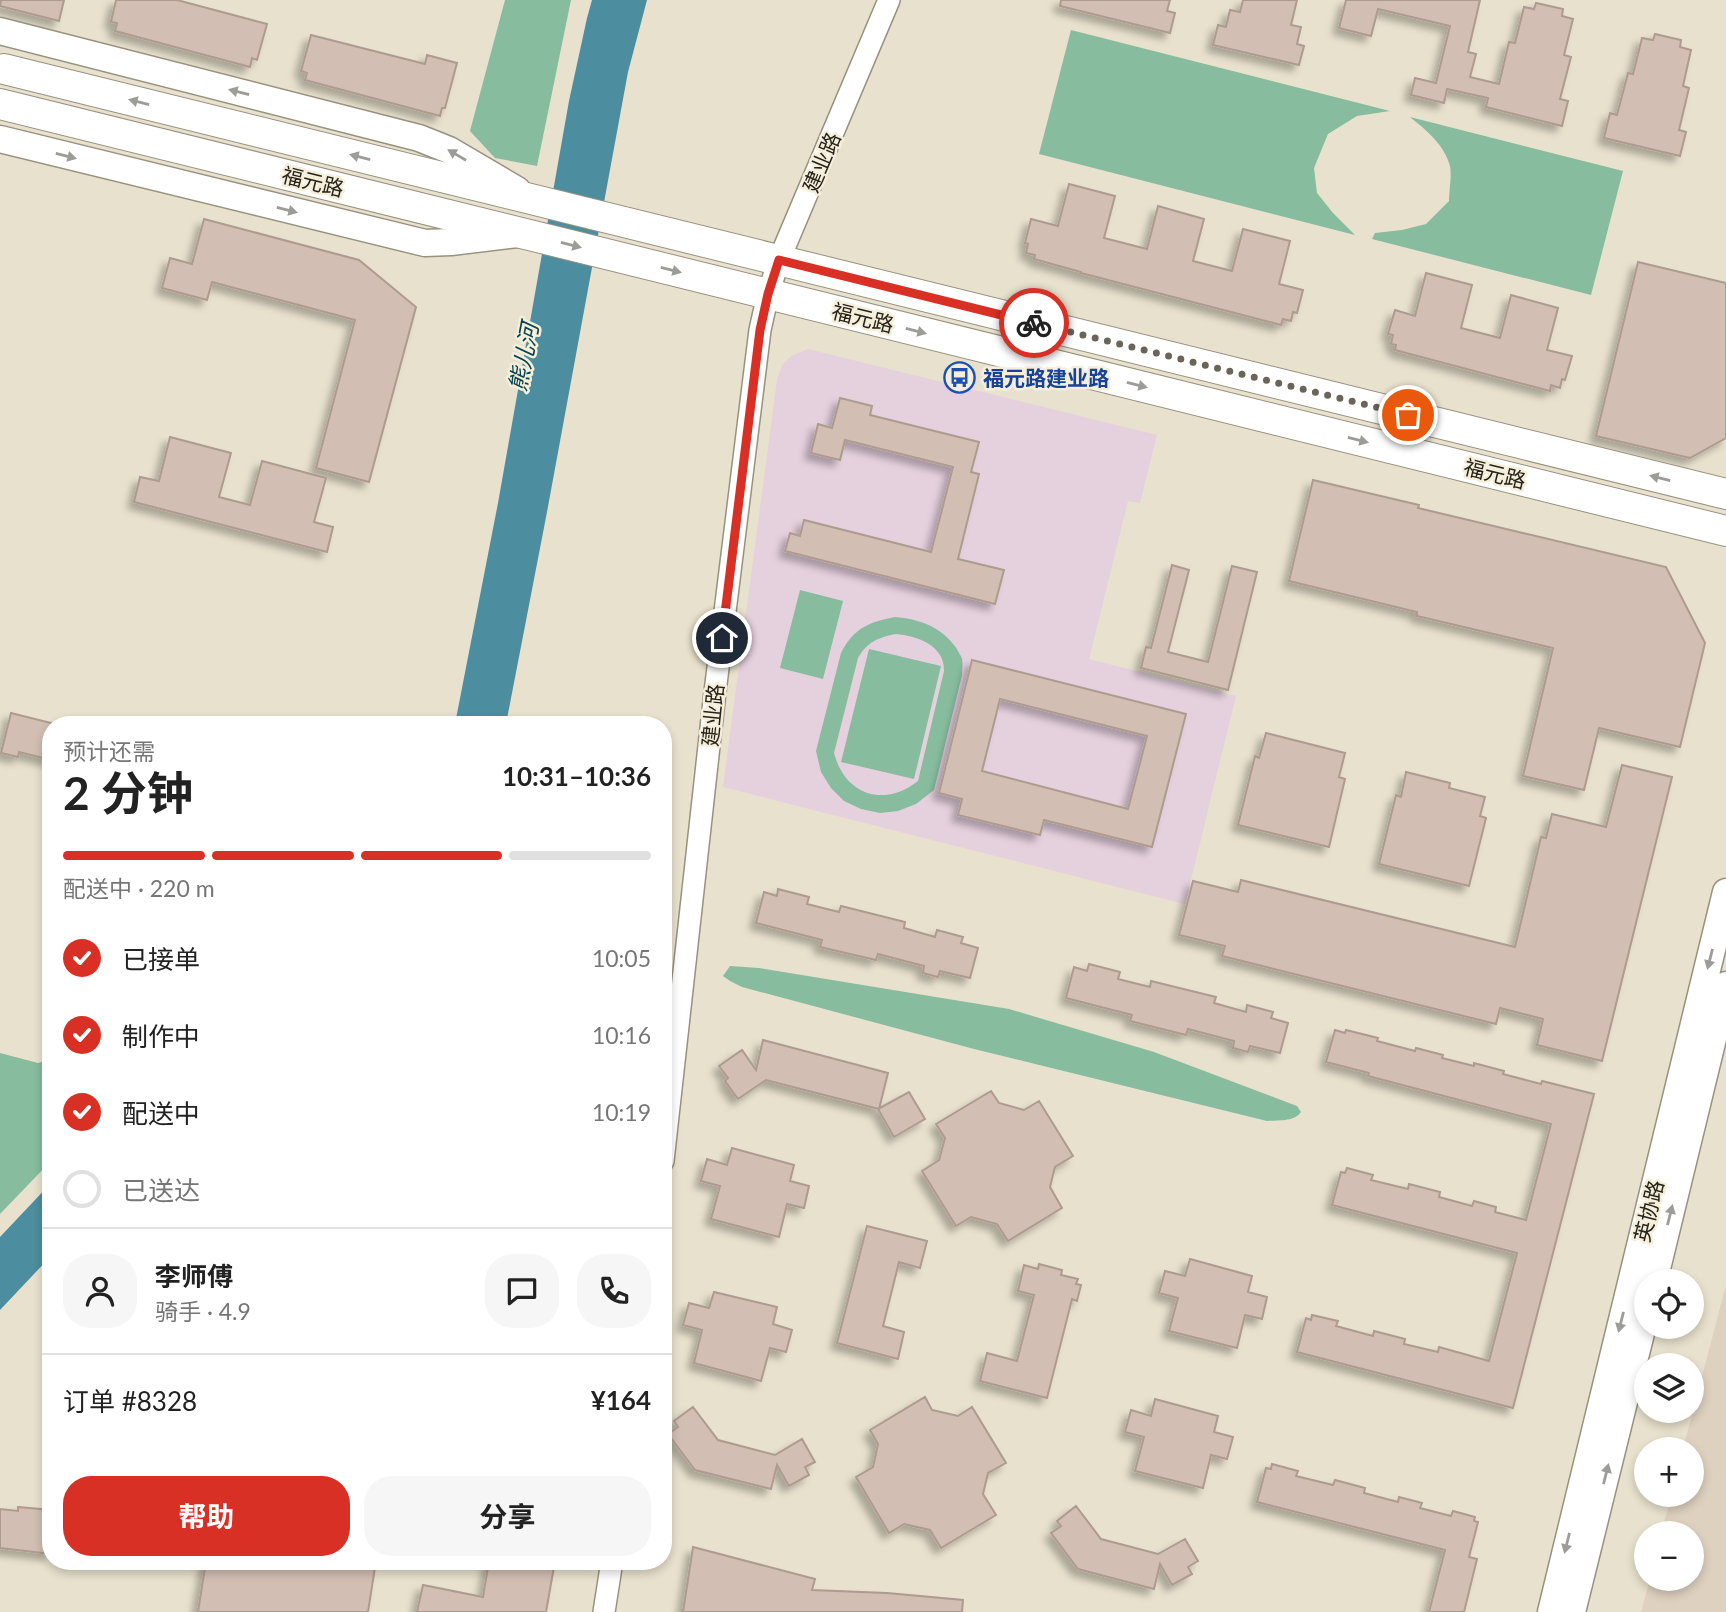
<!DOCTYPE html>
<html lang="zh">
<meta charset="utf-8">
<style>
:root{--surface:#fff;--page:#f6f6f6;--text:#222;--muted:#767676;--line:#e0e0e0;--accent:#d93025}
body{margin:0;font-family:Lato,"Noto Sans SC",sans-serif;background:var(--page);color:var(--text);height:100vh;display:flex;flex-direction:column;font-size:26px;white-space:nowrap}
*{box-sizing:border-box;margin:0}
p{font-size:23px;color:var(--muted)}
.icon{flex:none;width:38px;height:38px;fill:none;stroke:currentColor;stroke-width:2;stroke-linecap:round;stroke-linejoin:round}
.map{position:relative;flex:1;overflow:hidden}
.details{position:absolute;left:42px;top:716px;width:630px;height:854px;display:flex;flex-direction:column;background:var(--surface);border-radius:28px;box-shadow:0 4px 10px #0003}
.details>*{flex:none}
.tools{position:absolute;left:1634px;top:1269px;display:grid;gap:14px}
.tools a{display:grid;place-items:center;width:70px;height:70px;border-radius:50%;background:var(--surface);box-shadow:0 4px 10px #0003;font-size:35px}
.pin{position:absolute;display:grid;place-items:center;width:60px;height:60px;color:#fff;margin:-30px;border:4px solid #fff;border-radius:50%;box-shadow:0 2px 7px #0007}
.courier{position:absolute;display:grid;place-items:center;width:70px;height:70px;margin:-35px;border:5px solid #d93025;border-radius:50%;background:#fff;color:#222;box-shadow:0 2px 9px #0007}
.headline em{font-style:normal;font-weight:700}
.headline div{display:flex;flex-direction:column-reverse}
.headline{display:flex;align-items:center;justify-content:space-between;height:119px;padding:0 21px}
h1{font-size:46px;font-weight:700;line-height:52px}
.bar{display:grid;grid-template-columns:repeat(4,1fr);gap:10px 7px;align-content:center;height:84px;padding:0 21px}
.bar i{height:9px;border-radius:5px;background:var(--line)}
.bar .active{background:var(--accent)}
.bar p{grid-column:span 4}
.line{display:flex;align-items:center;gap:18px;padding:0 21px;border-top:2px solid var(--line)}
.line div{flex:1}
.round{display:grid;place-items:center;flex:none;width:74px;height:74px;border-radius:28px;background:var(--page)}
ol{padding:0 21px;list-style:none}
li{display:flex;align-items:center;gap:21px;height:77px}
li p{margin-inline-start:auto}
li .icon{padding:7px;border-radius:50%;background:var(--accent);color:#fff;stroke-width:4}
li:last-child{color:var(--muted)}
li i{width:38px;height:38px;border:4px solid var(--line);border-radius:50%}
.primary-button{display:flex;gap:14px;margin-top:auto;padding:14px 21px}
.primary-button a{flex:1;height:80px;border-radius:28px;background:var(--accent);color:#fff;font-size:28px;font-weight:700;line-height:80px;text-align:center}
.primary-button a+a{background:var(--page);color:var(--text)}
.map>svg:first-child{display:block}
.commercial{fill:#ded1bf}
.education{fill:#e5d0de}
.green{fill:#87bc9f;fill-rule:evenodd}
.water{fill:#4c8e9f}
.building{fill:#d2beb3;stroke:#ae9b8f;stroke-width:2;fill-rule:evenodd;filter:url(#shadow)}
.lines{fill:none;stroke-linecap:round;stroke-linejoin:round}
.minor-casing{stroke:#98917f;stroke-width:24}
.tertiary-casing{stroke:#98917f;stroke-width:29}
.secondary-casing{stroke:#98917f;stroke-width:32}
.minor{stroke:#fff;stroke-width:21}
.tertiary{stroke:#fff;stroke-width:26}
.secondary{stroke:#fff;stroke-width:30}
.oneway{fill:#9c9c98}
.done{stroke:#696559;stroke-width:7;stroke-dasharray:0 12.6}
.route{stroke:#d93025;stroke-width:9}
.labels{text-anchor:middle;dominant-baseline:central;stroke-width:5;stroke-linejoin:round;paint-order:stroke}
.street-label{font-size:21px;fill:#24221a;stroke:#f5eeda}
.transit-label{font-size:21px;font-weight:bold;fill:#164399;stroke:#f5eeda;text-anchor:start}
.water-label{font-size:23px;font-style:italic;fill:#054451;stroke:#f5eeda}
</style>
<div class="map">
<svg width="1726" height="1612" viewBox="0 0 1726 1612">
<defs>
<filter id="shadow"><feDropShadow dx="-6" dy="6" stdDeviation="3.5" flood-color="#0004"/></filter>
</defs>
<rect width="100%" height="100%" fill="#e8e1cd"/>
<!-- commercial -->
<path class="commercial" d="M1726 1285V1612H1641L1650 1579 1692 1578V1533H1661L1672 1495 1692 1494V1449H1683Z"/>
<!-- education -->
<path class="education" d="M808 349 1157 435 1140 503 1128 501 1089 659 1236 696 1185 904 723 787 777 380 782 365 791 356Z"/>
<!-- green -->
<path class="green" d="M505 0H571L537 166 495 158 470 131Z
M1071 30 1390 111 1357 116 1328 134 1314 168 1317 193 1333 213 1355 235 1039 154Z
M1410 117 1623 171 1591 295 1372 239 1375 233 1402 230 1426 224 1449 201C1449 190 1452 176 1450 166 1444 144 1426 130 1410 117Z
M800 590 843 601 823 679 780 668Z
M895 617C920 619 942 627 957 649 957 650 962 657 962 659 963 663 962 670 962 675L934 790 916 804 898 811 880 813 861 809 844 801 831 788 821 772 816 751 841 653C854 628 869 622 895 617ZM896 634C918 636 945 646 944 671L918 781C884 808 845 795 834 753L858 658C867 642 879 637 896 634Z
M869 649 941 666 914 779 841 762Z
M730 966 759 968 1009 1009 1154 1052 1297 1106 1301 1112C1294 1122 1278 1120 1267 1121L974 1049 742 987 730 981 723 976Z
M0 1053 38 1063 51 1059V1161L0 1214Z"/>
<!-- water -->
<path class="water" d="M592 0H647L628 72 547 512 506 724H455L498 503 569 101 587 18Z
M51 1183V1256L0 1310V1237Z"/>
<!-- building -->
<path class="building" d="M1 0H64L59 21 0 6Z
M116 0H177L267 24 257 60 252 58 250 67 115 31 117 23 111 22Z
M1061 0H1170L1167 11 1175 13 1170 33 1060 6Z
M1243 0H1297L1291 25 1301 27 1297 44 1304 46 1299 65 1213 45 1218 25 1226 27 1230 10 1240 12Z
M1346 0H1480L1468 52 1476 54 1470 77 1499 84 1509 42 1515 43 1524 7 1534 9 1536 3 1563 9 1562 16 1573 19 1564 55 1571 57 1560 99 1568 101 1562 126 1486 107 1488 98 1447 89 1444 103 1411 95 1415 78 1436 83 1450 26 1378 9 1371 36 1339 28Z
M1655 34 1681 40 1680 47 1691 50 1683 86 1689 88 1679 130 1686 132 1680 156 1604 138 1610 113 1617 115 1628 73 1633 74 1642 38 1653 40Z
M311 35 425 64 427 55 457 63 445 108H442L440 116 305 80 307 73 301 71Z
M1069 184 1115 196 1104 238 1147 249 1158 206 1204 219 1193 261 1232 271 1243 229 1290 241 1279 284 1303 290 1297 313 1293 312 1291 321 1283 319 1281 325 1081 273V272L1034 259 1035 255 1026 253 1028 244 1025 243 1031 219 1058 226Z
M204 219 359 260 416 307 369 482 316 468 355 320 212 282 207 300 162 288 170 258 192 264Z
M1638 262 1726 283V438L1690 458 1596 436Z
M1426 273 1472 285 1461 328 1500 338 1511 295 1558 308 1547 350 1572 356 1565 380 1562 379 1560 388 1551 385 1550 391 1395 350 1396 345 1391 344 1393 335 1388 334 1395 310 1415 316Z
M840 398 872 406 870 415 979 442 971 472 979 474 958 559 1004 570 995 604 785 551 790 533 800 536 804 520 931 552 953 467 845 440 840 460 811 453 818 424 832 428Z
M170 437 231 453 219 497 250 505 262 461 326 478 314 522 333 527 327 552 134 502 140 477 159 481Z
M1313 480 1419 505 1418 508 1666 567 1705 643 1680 747 1599 728 1584 790 1523 776 1553 648 1417 616V612L1289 581Z
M1172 565 1189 570 1168 652 1208 662 1232 566 1257 572 1228 690 1141 668 1146 647 1151 648Z
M972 660 1186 714 1152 847 1044 820 1040 835 958 815 962 799 939 793ZM1000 699 1147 736 1128 809 982 771Z
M11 713 51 723V760L19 752 18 757 1 753Z
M1266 733 1345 753 1339 777 1345 779 1329 847 1238 825 1255 756 1259 758Z
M1622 765 1672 777 1602 1061 1537 1045 1543 1019 1500 1008 1496 1024 1222 956 1225 946 1179 935 1193 881 1238 892 1241 880 1515 947 1541 837 1546 838 1552 814 1606 827Z
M1406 772 1450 783 1449 788 1485 797 1480 816 1486 818 1469 886 1379 864 1396 795 1401 797Z
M778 889 809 897 807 904 839 912 841 906 905 922 904 928 935 937 937 930 963 937 961 943 978 948 970 978 940 971 938 977 923 973 924 966 878 954 876 960 820 947 822 940 756 923 764 892 777 896Z
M1089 964 1120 972 1118 979 1150 987 1151 981 1216 997 1214 1003 1246 1012 1247 1005 1273 1012 1271 1018 1288 1023 1280 1053 1250 1046 1248 1052 1233 1048 1234 1041 1188 1029 1186 1035 1130 1021 1132 1015 1066 998 1074 967 1087 971Z
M1335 1030 1345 1033 1346 1030 1378 1038 1377 1041 1415 1051 1416 1048 1443 1055 1442 1058 1474 1066V1063L1504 1071 1503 1074 1541 1084 1542 1081 1594 1094 1513 1408 1297 1352 1306 1318 1311 1320 1312 1315 1338 1321 1336 1326 1373 1336 1374 1331 1405 1339 1404 1344 1438 1352 1439 1347 1489 1361 1517 1253 1332 1205 1341 1172 1345 1173 1347 1168 1373 1175 1371 1180 1408 1189 1409 1184 1440 1192 1439 1197 1472 1206 1474 1201 1496 1207 1495 1212 1526 1220 1551 1124 1368 1076 1369 1073 1326 1062Z
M763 1040 888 1073 879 1109 766 1080 738 1099 725 1081 728 1078 719 1066 742 1050 756 1070Z
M991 1091 999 1103 1024 1110 1039 1101 1073 1156 1055 1167 1050 1187 1062 1208 1008 1241 997 1224 971 1217 956 1226 922 1171 939 1160 945 1138 936 1124Z
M909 1092 925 1119 894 1137 878 1109Z
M732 1148 794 1165 790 1181 809 1186 804 1208 787 1204 779 1237 711 1219 720 1186 701 1181 707 1159 727 1165Z
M867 1226 927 1241 920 1268 899 1262 883 1326 904 1332 898 1359 837 1343Z
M1190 1259 1252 1276 1248 1292 1267 1297 1262 1319 1245 1315 1237 1348 1169 1331 1178 1298 1159 1293 1165 1271 1185 1276Z
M1039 1264 1062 1270 1061 1275 1078 1279 1076 1284 1081 1285 1077 1301 1072 1299 1047 1398 980 1381 987 1353 1017 1361 1034 1295 1018 1291 1024 1265 1038 1269Z
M714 1292 777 1307 773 1324 792 1330 786 1352 770 1348 761 1381 694 1363 702 1330 683 1325 689 1303 709 1308Z
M925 1397 932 1410 958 1416 972 1407 1006 1463 988 1473 983 1494 996 1515 941 1548 930 1530 904 1524 889 1533 856 1477 873 1467 878 1444 870 1430Z
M1155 1399 1218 1416 1214 1432 1233 1437 1227 1459 1211 1455 1203 1488 1135 1471 1144 1437 1125 1432 1131 1410 1151 1416Z
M693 1407 718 1440 775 1455 802 1439 815 1462 805 1467 809 1475 789 1486 777 1465 771 1489 695 1470 668 1434 678 1427 674 1421Z
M1272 1464 1298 1471 1296 1476 1333 1485 1335 1480 1365 1488 1364 1493 1398 1502 1399 1497 1422 1503 1420 1508 1451 1516 1453 1511 1475 1517 1474 1521 1478 1522 1469 1557 1477 1559 1464 1612H1429L1445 1550 1257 1502 1266 1468 1271 1469Z
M1076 1506 1101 1539 1158 1554 1185 1539 1198 1561 1188 1567 1192 1574 1172 1585 1160 1564 1154 1589 1078 1569 1051 1533 1061 1526 1057 1521Z
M18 1507 51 1510V1554L0 1548V1509L18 1511Z
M693 1547 815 1579 812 1590 887 1593 963 1600 962 1612H683Z
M206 1561H376L368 1612H198Z
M489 1561H555L546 1612H417L423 1585 483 1597Z"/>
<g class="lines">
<defs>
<path id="minor" d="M663 1161 715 692 760 330 768 294 779 260 889 0
M604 1612 612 1561"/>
<path id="tertiary" d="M0 31 419 138 449 150 517 190
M0 139 425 243 451 242 517 234
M1654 1281 1726 985
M1551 1612 1726 892
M1572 1612 1647 1309"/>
<path id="secondary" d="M4 69 1726 494
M0 104 1726 531"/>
</defs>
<!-- minor casing -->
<use href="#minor" class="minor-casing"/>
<!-- tertiary casing -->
<use href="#tertiary" class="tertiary-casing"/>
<!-- secondary casing -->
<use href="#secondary" class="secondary-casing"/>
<!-- minor -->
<use href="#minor" class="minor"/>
<!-- tertiary -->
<use href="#tertiary" class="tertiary"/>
<!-- secondary -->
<use href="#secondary" class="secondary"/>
</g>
<!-- one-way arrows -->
<defs><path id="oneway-solid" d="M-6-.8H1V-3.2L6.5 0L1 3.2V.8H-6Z" transform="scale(1.75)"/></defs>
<g class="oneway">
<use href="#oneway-solid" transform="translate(239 92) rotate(-166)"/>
<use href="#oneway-solid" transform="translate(139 102) rotate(-166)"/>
<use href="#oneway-solid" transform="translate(457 155) rotate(-150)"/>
<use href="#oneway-solid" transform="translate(66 156) rotate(14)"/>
<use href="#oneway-solid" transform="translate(360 157) rotate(-166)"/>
<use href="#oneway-solid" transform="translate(287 210) rotate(14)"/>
<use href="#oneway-solid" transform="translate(571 245) rotate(14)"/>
<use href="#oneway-solid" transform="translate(671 270) rotate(14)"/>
<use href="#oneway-solid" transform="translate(916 331) rotate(14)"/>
<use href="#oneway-solid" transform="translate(1137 385) rotate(14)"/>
<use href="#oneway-solid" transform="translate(1358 440) rotate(14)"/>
<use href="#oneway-solid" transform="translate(1660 478) rotate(-166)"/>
<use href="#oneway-solid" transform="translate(1710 959) rotate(104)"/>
<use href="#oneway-solid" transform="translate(1670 1215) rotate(-76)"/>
<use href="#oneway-solid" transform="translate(1621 1322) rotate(104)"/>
<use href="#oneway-solid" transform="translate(1606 1474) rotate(-76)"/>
<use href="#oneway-solid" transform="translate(1567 1543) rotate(104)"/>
</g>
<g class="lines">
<!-- done -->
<path class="done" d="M1034 323 1408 415"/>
<!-- route -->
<path class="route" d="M722 638 760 330 768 294 779 260 1034 323"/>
</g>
<!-- icons -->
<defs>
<symbol id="bus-ring" viewBox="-11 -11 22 22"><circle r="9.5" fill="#f5eeda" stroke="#1a4fb4" stroke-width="1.5"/><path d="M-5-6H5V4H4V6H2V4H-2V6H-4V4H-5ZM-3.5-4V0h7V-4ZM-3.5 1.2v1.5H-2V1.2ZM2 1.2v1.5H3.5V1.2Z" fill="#1a4fb4"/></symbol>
</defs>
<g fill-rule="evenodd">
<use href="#bus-ring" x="942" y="360" width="35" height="35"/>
</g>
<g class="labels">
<!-- street labels -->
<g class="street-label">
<text transform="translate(821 162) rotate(-67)">建业路</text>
<text transform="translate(313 181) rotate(14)">福元路</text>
<text transform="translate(863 317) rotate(14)">福元路</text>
<text transform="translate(1495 473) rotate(14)">福元路</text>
<text transform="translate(712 715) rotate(-84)">建业路</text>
<text transform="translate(1648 1211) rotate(-76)">英协路</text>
</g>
<!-- transit labels -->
<g class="transit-label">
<text x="983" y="377">福元路建业路</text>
</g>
<!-- water labels -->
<g class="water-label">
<text transform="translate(523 357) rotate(-79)">熊儿河</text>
</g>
</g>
</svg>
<div class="tools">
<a><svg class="icon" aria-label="locate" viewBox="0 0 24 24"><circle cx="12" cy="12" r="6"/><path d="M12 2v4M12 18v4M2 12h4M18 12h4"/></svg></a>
<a><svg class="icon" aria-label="layers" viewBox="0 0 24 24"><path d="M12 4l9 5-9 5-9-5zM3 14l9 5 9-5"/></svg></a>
<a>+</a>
<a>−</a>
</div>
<div class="pin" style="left:1408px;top:415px;background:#ea580c"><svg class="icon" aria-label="bag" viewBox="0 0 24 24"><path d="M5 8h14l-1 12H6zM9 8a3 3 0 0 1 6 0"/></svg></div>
<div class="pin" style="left:722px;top:638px;background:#1f2937"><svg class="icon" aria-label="home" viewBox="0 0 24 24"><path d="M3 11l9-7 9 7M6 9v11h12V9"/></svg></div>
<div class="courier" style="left:1034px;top:323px"><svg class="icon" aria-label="bike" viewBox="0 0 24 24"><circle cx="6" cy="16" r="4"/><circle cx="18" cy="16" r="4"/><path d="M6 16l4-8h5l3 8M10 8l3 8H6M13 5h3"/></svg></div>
<section class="details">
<div class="headline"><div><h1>2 分钟</h1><p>预计还需</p></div><em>10:31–10:36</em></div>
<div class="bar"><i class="active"></i><i class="active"></i><i class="active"></i><i></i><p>配送中 · 220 m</p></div>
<ol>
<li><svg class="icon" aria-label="check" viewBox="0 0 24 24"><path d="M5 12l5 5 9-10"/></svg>已接单<p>10:05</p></li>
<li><svg class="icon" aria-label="check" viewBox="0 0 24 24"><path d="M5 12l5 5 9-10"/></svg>制作中<p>10:16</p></li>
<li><svg class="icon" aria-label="check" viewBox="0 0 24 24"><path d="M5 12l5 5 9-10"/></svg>配送中<p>10:19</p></li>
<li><i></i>已送达</li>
</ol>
<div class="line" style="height:126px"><a class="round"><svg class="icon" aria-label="person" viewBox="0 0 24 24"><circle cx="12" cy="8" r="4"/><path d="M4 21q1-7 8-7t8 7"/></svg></a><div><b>李师傅</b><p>骑手 · 4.9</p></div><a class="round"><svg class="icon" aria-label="chat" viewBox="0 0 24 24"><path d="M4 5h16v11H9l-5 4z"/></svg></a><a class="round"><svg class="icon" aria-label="phone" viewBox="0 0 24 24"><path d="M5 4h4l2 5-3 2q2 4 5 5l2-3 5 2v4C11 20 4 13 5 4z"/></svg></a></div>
<div class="line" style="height:91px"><div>订单 #8328</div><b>¥164</b></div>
<div class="primary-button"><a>帮助</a><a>分享</a></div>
</section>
</div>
